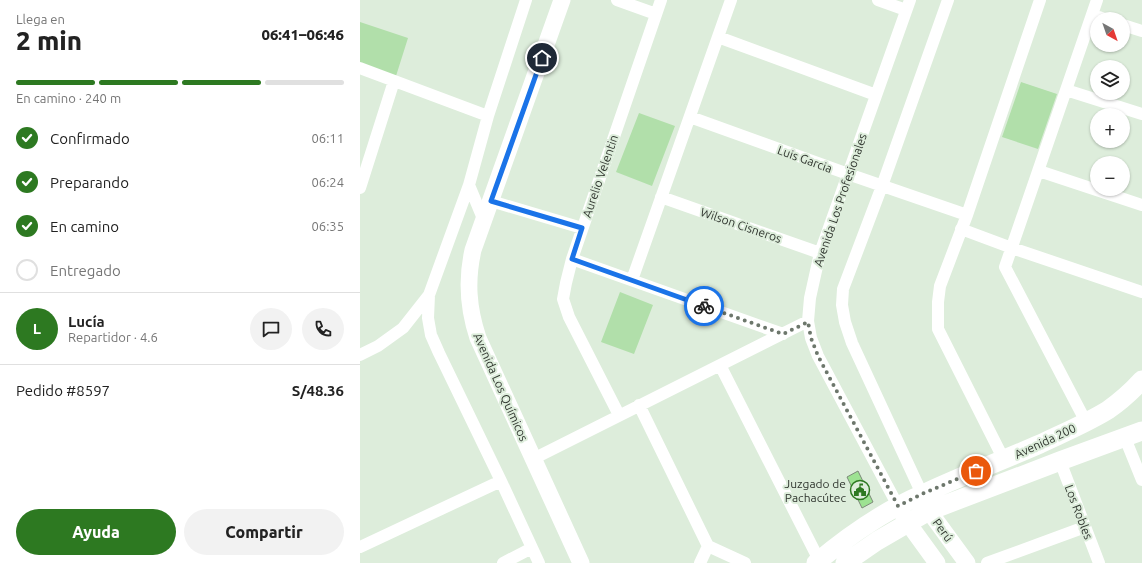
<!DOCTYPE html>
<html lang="es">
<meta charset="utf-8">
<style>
:root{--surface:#fff;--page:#f2f2f2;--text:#222;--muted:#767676;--line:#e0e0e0;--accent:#2d7921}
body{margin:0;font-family:Ubuntu,sans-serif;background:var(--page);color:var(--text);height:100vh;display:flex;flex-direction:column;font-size:15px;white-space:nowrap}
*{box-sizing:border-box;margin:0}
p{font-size:13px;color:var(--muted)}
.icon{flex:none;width:22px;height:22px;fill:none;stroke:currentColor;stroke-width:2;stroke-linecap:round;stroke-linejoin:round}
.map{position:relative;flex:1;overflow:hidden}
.sheet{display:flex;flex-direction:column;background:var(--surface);width:360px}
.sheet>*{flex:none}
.needle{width:26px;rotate:140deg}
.tools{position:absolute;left:730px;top:12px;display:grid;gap:8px}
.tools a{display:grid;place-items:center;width:40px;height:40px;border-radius:50%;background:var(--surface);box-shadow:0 1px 3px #0004;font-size:20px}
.pin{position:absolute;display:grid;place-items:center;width:34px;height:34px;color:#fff;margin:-17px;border:2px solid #fff;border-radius:50%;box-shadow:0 1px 4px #0007}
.courier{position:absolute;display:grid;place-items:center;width:40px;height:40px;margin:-20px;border:3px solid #1a73e8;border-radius:50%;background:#fff;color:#222;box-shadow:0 1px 5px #0007}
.summary em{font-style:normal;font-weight:800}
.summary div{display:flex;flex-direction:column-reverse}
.summary{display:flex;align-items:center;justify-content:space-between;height:68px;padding:0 16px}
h1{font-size:26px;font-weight:800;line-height:30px}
.bar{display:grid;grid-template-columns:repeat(4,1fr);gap:6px 4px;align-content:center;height:48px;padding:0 16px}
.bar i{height:5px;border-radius:3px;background:var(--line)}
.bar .selected{background:var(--accent)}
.bar p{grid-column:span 4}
.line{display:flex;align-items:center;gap:10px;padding:0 16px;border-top:1px solid var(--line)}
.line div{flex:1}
.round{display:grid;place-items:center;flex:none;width:42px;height:42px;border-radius:21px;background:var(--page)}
ol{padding:0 16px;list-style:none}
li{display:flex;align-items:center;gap:12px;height:44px}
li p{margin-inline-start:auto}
li .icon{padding:4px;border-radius:50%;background:var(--accent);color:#fff;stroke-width:4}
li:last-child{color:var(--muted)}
li i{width:22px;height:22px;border:2px solid var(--line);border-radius:50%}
.button{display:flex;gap:8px;margin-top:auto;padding:8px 16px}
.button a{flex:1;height:46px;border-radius:24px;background:var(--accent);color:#fff;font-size:16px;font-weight:800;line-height:46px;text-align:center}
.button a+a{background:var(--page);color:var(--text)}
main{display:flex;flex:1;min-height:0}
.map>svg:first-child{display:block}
.green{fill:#b1dfaa}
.building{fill:#9de292;stroke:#7c8a79}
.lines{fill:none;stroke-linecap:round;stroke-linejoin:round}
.street{stroke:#fff;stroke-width:12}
.secondary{stroke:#fff;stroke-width:17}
.primary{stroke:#fff;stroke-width:19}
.done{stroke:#6d776c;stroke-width:4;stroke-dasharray:0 7.2}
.route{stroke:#1a73e8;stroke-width:5}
.labels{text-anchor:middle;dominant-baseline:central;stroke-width:4;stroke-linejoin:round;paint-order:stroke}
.street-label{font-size:12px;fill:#313730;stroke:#ddeddb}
.poi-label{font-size:12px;fill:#313730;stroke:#ddeddb;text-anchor:end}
</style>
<main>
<section class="sheet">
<div class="summary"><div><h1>2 min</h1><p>Llega en</p></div><em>06:41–06:46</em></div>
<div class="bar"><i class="selected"></i><i class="selected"></i><i class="selected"></i><i></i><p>En camino · 240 m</p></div>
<ol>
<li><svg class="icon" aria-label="check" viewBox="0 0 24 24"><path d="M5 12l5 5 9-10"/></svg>Confirmado<p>06:11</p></li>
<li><svg class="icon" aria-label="check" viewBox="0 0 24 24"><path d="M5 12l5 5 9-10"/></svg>Preparando<p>06:24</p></li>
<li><svg class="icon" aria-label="check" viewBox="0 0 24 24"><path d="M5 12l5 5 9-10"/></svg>En camino<p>06:35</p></li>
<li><i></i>Entregado</li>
</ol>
<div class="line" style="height:72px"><b class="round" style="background:var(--accent);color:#fff">L</b><div><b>Lucía</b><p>Repartidor · 4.6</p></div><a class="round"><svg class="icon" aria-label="chat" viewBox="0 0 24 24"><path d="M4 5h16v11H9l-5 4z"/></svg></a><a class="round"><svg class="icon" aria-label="phone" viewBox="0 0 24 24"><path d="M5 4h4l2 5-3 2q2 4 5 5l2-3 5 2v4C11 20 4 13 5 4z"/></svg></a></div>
<div class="line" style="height:52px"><div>Pedido #8597</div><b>S/48.36</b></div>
<div class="button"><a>Ayuda</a><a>Compartir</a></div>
</section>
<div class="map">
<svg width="782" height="563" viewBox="0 0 782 563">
<rect width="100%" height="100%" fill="#ddeddb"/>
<!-- green -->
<path class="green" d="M0 22 48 38 36 76 0 64Z
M661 82 697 94 678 149 642 137Z
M279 113 315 126 292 186 256 172Z
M260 292 293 305 274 354 241 342Z"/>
<!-- building -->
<path class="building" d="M498 471 513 502 502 508 487 477Z"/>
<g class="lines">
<!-- street -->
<path class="street" d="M257 0 296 14
M518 0 546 10
M732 15 745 19
M763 25 782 31
M358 37 516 95
M0 68 128 116
M706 90 782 114
M330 117 488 174 607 215
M679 171 782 205
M0 188 34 81
M301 197 460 253
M131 201 222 228
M124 221 109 185 128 116 166 0
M601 229 652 248 782 292
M212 259 423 334
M272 280 371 0
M69 295 68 318 71 335 79 353 141 481 179 563
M0 355 18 346 43 328 69 295 109 185
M360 365 459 560
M279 405 348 546 385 563
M259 415 209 317 203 299 206 283 212 259 301 0
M726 422 645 267 737 0
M765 438 782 480
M173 459 448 321
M644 460 578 329V302L580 286 607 215 680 0
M700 461 739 563
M562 494 492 343 485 322 482 305 483 289 522 186 588 0
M538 506 458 356 451 338 448 321 450 298 460 253 550 0
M0 547 141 481
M143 563 172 548
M340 563 348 546
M627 563 725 527"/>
<!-- secondary -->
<path class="secondary" d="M202 0 113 250C106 281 108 308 118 338L221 563
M564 498 569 511 607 563
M538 506 548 523 577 563"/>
<!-- primary -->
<path class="primary" d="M456 563C488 536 524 511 563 494 601 476 641 461 680 444 703 433 727 423 748 410 761 401 772 391 782 380
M485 563 517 541 548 523 569 511 700 461 782 431"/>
</g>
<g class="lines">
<!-- done -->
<path class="done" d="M344 306 423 334 448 322 451 338 458 356 538 506 562 494 616 471"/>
<!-- route -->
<path class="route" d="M182 58 131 201 222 228 212 259 344 306"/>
</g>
<!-- icons -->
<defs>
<symbol id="civic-ring" viewBox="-11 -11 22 22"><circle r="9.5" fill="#ddeddb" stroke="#2d7921" stroke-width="1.5"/><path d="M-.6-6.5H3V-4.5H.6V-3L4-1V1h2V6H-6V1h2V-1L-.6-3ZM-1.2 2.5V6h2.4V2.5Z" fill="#2d7921"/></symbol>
</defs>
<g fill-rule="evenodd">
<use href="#civic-ring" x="489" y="479" width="22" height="22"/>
</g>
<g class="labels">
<!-- street labels -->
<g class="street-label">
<text transform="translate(445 159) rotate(20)">Luis Garcia</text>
<text transform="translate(240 176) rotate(-71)">Aurelio Velentin</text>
<text transform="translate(480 200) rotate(-71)">Avenida Los Profesionales</text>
<text transform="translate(381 225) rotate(19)">Wilson Cisneros</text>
<text transform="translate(141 387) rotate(66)">Avenida Los Químicos</text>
<text transform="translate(685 441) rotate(-25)">Avenida 200</text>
<text transform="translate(719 512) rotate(69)">Los Robles</text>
<text transform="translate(583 530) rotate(54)">Perú</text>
</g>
<!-- poi labels -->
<g class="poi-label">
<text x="486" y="483">Juzgado de<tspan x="486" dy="14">Pachacútec</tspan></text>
</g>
</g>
</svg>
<div class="tools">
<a><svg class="needle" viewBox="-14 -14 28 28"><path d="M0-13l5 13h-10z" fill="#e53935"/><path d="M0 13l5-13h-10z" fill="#767676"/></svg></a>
<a><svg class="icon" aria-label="layers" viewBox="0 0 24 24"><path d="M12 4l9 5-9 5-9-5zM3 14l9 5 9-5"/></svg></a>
<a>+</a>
<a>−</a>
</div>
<div class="pin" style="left:616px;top:471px;background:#ea580c"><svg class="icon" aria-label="bag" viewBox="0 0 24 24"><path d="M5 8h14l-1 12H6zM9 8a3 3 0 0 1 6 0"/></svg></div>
<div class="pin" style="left:182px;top:58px;background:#1f2937"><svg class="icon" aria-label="home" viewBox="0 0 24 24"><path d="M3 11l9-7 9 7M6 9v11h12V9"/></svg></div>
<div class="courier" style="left:344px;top:306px"><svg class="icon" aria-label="bike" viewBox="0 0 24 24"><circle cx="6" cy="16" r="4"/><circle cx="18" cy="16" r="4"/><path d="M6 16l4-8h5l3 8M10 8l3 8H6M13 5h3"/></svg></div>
</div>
</main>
